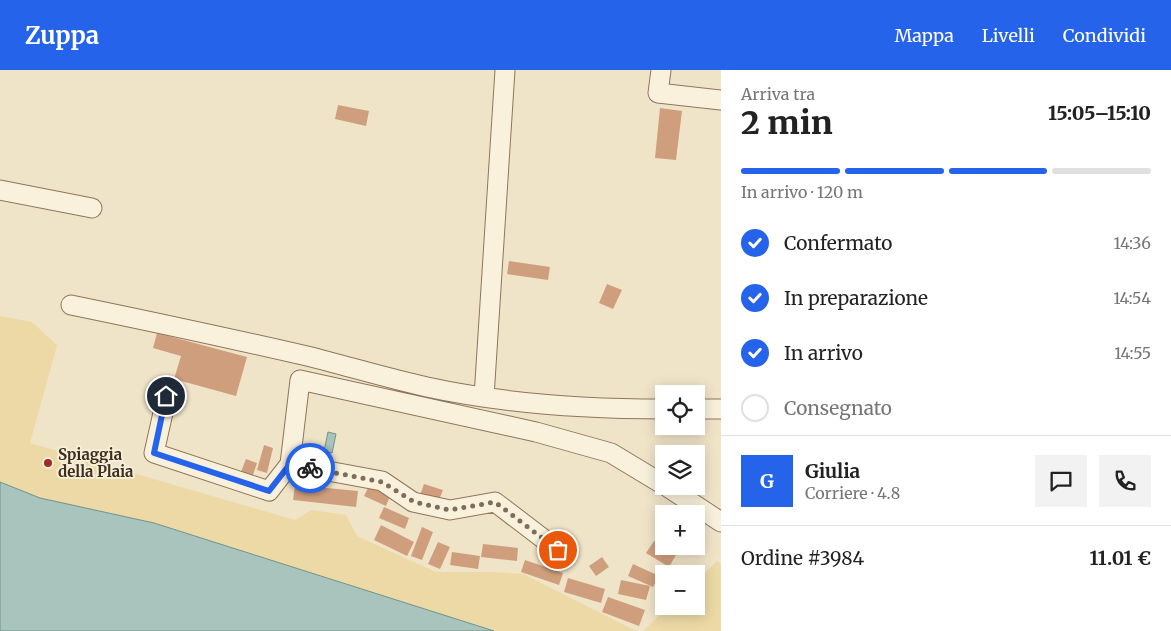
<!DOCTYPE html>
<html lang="it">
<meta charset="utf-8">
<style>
:root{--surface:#fff;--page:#f2f2f2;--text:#222;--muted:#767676;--line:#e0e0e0;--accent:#2563eb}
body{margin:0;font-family:Merriweather,serif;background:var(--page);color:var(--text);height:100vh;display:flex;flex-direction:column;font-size:19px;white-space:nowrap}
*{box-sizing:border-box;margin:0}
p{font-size:16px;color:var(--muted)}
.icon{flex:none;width:28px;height:28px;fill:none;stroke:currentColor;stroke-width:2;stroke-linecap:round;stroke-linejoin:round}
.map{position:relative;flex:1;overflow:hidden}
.details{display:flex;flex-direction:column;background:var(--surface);width:450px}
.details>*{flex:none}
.controls{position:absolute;left:655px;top:315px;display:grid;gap:10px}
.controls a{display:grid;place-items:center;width:50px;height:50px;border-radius:0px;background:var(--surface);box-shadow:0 2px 12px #0003;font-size:25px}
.pin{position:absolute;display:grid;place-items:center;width:42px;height:42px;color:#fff;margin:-21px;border:2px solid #fff;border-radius:50%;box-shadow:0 1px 5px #0007}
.courier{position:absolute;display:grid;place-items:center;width:50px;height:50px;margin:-25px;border:4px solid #2563eb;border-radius:50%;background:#fff;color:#222;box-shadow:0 1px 6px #0007}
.overview em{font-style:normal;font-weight:800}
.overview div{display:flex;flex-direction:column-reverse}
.overview{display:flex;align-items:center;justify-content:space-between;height:85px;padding:0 20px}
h1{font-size:32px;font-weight:800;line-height:38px}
.bar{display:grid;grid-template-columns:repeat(4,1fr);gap:8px 5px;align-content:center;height:60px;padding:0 20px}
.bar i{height:6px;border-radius:4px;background:var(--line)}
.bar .on{background:var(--accent)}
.bar p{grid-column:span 4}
.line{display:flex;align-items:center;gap:12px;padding:0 20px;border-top:1px solid var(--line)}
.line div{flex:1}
.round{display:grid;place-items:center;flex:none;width:52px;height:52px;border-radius:0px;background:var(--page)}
ol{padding:0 20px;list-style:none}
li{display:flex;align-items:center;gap:15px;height:55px}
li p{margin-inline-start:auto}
li .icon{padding:5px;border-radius:50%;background:var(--accent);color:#fff;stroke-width:4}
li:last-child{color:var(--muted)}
li i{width:28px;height:28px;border:2px solid var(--line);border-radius:50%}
header{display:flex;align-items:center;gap:30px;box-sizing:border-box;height:70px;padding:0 25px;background:var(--accent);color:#fff}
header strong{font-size:24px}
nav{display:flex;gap:28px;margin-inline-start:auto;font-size:18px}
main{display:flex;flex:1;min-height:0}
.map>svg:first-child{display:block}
.sand{fill:#ecd9a5}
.water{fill:#a9c4bc;stroke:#6f938a}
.building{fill:#cf9f7d}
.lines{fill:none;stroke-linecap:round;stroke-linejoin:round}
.minor-casing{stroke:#8d765c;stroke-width:21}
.minor{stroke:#faf1dc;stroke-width:19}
.done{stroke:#7c6e5b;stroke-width:5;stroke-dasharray:0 9}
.route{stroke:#2563eb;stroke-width:6}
.poi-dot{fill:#9e2a2b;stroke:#f7eed8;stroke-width:2}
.labels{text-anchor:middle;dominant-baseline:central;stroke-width:4;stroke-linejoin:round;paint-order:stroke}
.poi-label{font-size:15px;font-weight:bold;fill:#3d2e20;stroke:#f7eed8;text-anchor:start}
</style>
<header>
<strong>Zuppa</strong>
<nav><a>Mappa</a><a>Livelli</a><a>Condividi</a></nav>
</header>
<main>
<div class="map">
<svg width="721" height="561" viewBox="0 0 721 561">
<rect width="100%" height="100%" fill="#f0e4c8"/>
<!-- sand -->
<path class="sand" d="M0 246 32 252 57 275 30 373 295 450 311 440 346 445 357 466 436 502H494L523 504 636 561H494L154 453 40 428 0 412Z
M717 491 721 494V561H643L669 536H696V511Z"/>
<!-- water -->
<path class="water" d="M328 362 336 364 332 383 324 381Z
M0 412 40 428 154 453 494 561H0Z"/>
<!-- building -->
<path class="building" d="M338 35 369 41 366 56 335 49Z
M660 38 682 41 676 90 655 88Z
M509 191 550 197 548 210 507 204Z
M607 214 622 220 613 239 599 233Z
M157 263 247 287 236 326 174 309 181 286 153 278Z
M264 375 273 378 267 403 257 400Z
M246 389 257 393 251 411 239 407Z
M424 414 443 420 437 435 419 428Z
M295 415 358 421 356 437 293 430Z
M369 416 390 426 386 436 364 426Z
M384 437 409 448 405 459 379 448Z
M381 455 414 472 407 486 374 470Z
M422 457 433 462 422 490 411 486Z
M654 471 676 485 669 497 646 483Z
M438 472 450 477 440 499 428 494Z
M483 474 518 478 517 491 481 487Z
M452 482 480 486 478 499 450 495Z
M602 487 609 497 596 506 589 496Z
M525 490 563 503 559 515 521 502Z
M633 494 659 506 653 517 628 506Z
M568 508 605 519 601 533 564 522Z
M621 510 650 516 646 530 618 524Z
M608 527 645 540 639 556 602 542Z"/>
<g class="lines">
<defs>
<path id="minor" d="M661 0 658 23 721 30
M0 120 92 138
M71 235C149 251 228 268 307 286 347 296 387 308 427 317 505 334 585 339 664 339
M167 325 154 383 269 421 290 394 382 411 413 432 450 440 495 432 558 480
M484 327 505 0
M696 339H721
M290 394 300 310 536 362 611 383 664 415
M666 416 721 452"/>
</defs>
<!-- minor casing -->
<use href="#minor" class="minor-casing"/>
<!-- minor -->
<use href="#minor" class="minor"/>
</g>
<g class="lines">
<!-- done -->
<path class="done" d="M310 398 382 412 414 432 450 440 495 432 558 480"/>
<!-- route -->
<path class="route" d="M166 326 154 383 269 421 290 394 310 398"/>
</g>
<!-- markers -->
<circle class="poi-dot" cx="48" cy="393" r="5"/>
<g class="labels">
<!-- poi labels -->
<g class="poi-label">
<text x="58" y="384">Spiaggia<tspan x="58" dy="17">della Plaia</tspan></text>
</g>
</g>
</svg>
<div class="controls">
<a><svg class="icon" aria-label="locate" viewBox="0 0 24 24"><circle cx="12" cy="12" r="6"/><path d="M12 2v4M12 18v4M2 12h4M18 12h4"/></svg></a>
<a><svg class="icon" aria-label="layers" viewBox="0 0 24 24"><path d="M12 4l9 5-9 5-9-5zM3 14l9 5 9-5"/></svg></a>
<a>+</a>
<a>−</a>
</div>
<div class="pin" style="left:558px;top:480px;background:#ea580c"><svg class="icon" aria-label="bag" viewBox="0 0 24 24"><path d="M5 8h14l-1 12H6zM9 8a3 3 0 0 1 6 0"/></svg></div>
<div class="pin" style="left:166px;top:326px;background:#1f2937"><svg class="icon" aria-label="home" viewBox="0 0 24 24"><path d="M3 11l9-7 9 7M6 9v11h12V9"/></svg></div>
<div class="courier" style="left:310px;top:398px"><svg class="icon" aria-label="bike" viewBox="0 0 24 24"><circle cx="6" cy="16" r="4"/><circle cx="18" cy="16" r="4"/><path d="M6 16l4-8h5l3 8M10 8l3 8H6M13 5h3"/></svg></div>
</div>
<section class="details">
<div class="overview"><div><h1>2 min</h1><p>Arriva tra</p></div><em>15:05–15:10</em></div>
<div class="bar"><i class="on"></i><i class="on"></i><i class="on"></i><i></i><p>In arrivo · 120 m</p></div>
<ol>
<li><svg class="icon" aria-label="check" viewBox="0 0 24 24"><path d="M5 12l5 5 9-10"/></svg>Confermato<p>14:36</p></li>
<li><svg class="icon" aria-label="check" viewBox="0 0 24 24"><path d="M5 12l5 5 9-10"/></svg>In preparazione<p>14:54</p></li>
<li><svg class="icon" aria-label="check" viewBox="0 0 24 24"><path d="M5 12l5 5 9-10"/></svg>In arrivo<p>14:55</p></li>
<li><i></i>Consegnato</li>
</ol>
<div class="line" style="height:90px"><b class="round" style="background:var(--accent);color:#fff">G</b><div><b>Giulia</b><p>Corriere · 4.8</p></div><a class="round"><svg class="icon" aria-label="chat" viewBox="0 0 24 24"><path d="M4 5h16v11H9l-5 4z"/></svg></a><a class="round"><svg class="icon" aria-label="phone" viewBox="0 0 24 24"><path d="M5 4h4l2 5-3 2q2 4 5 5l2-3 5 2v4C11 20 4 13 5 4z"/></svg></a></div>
<div class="line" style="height:65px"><div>Ordine #3984</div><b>11.01 €</b></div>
</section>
</main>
